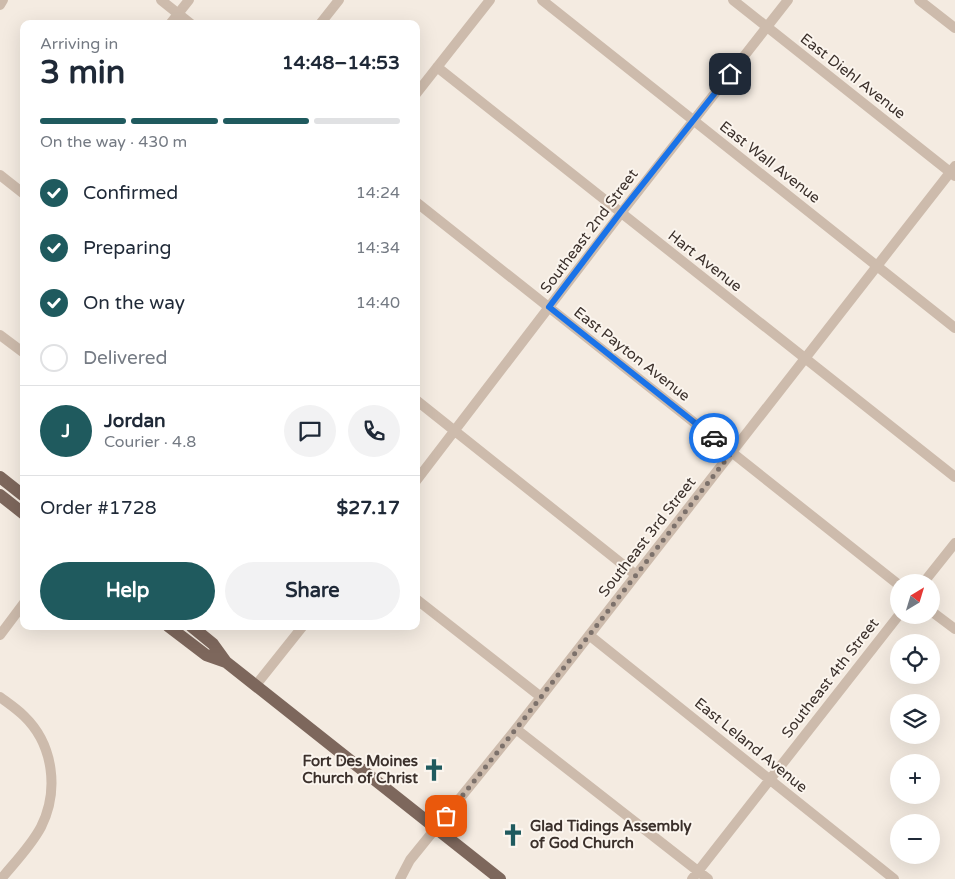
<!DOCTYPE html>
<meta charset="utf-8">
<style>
:root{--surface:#fff;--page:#f2f2f3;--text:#1f2937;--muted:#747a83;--line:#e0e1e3;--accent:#1f5a5e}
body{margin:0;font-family:"Varela Round",sans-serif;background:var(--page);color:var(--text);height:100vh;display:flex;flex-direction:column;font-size:19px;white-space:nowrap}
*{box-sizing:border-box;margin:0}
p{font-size:16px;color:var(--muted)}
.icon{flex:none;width:28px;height:28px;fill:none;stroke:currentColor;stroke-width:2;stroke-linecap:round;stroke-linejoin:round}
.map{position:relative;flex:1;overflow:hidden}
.details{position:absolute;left:20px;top:20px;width:400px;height:610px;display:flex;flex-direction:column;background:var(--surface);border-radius:10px;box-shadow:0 5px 20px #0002}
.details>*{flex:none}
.needle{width:32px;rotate:38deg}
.tools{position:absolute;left:890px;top:574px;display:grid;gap:10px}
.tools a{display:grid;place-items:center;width:50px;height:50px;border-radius:50%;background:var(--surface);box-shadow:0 5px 20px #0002;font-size:25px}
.pin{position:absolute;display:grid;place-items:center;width:42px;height:42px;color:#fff;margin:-21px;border-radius:10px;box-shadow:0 2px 8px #0006}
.courier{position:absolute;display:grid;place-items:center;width:50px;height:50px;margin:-25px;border:4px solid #1a73e8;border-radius:50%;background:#fff;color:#222;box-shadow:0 1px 6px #0007}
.overview em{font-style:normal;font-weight:700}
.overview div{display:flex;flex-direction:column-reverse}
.overview{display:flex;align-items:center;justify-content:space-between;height:85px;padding:0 20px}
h1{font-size:32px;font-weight:700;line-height:38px}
.bar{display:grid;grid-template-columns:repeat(4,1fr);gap:8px 5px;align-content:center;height:60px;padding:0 20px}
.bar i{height:6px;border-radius:4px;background:var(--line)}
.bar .on{background:var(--accent)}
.bar p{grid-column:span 4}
.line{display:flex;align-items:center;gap:12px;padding:0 20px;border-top:1px solid var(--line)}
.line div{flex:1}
.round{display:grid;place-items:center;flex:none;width:52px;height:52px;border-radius:26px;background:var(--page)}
ol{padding:0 20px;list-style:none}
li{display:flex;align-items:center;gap:15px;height:55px}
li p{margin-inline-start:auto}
li .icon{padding:5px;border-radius:50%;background:var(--accent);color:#fff;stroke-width:4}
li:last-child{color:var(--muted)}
li i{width:28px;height:28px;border:2px solid var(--line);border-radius:50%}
.cta{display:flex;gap:10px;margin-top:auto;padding:10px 20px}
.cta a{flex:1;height:58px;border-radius:30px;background:var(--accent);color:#fff;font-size:20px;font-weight:700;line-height:58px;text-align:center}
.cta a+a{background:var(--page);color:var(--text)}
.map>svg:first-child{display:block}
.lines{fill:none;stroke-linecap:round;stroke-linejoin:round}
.minor{stroke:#cdbbac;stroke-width:10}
.major{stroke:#7d675c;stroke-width:12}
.done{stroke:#7c716b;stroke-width:5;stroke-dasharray:0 9}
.route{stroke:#1a73e8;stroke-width:6}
.labels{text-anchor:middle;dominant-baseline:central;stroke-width:4;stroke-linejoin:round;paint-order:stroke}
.street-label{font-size:15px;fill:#3b302b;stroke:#fbf5ee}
.poi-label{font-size:15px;font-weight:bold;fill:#3b302b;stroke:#fbf5ee;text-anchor:end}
</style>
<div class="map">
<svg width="955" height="879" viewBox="0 0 955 879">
<rect width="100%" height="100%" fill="#f4ebe1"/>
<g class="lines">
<!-- minor -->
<path class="minor" d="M161 0 191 24
M542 0 955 328
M733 0 955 176
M919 0 955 28
M0 5 3 0
M170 24 189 0
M320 24 339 0
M437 67 955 477
M416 94 490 0
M0 175 24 194
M416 202 899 585
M0 335 24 353
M416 400 636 575
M416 481 621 213 788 0
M924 582 955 543
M416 599 541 697
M931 611 955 629
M0 635 24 603
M589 635 894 879
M256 685 303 626
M0 697C8 703 17 709 24 716 54 745 59 791 41 827 31 846 15 862 1 879
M516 729 708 879
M400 879 410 860 516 729 955 166
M692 879 899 615"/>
<!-- major -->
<path class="major" d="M0 477 24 496
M0 495 24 514
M168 626 206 655 226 662
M191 626 213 644 226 662 500 879"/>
</g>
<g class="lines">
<!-- done -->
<path class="done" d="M446 816 516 729 732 452 714 438"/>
<!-- route -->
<path class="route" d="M714 438 549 307 620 213 730 74"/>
</g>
<!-- icons -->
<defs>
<symbol id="church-bare" viewBox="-9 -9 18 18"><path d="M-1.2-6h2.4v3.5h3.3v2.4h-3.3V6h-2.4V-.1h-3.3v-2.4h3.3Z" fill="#1f5a5e" stroke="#fbf5ee" stroke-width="2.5" paint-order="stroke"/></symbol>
</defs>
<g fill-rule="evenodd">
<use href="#church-bare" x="418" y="754" width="32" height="32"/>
<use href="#church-bare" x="497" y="819" width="32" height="32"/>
</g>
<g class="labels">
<!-- street labels -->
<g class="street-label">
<text transform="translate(853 76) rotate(38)">East Diehl Avenue</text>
<text transform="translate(770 162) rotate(38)">East Wall Avenue</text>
<text transform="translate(589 231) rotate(-53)">Southeast 2nd Street</text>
<text transform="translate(705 261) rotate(38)">Hart Avenue</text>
<text transform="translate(632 354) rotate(38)">East Payton Avenue</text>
<text transform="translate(647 537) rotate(-52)">Southeast 3rd Street</text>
<text transform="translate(830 678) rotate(-52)">Southeast 4th Street</text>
<text transform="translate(751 745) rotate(39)">East Leland Avenue</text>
</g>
<!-- poi labels -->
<g class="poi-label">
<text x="418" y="761">Fort Des Moines<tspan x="418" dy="17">Church of Christ</tspan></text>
<text x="530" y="826" text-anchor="start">Glad Tidings Assembly<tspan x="530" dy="17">of God Church</tspan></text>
</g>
</g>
</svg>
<div class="tools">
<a><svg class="needle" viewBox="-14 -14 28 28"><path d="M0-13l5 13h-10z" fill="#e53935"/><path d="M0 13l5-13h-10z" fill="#747a83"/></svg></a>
<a><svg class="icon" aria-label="locate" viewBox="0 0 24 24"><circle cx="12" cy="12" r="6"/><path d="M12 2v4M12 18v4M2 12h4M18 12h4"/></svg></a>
<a><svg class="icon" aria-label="layers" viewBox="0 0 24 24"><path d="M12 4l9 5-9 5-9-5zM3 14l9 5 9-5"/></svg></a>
<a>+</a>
<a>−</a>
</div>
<div class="pin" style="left:446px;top:816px;background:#ea580c"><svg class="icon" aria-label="bag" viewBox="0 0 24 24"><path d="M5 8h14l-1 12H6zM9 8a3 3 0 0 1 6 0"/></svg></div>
<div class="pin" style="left:730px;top:74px;background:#1f2937"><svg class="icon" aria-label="home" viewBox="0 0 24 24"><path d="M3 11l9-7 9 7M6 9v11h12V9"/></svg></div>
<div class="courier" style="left:714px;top:438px"><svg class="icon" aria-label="car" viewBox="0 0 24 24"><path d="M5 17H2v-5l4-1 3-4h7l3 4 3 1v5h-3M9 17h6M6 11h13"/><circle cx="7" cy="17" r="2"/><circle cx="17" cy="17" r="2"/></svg></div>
<section class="details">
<div class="overview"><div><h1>3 min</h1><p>Arriving in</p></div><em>14:48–14:53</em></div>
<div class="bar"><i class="on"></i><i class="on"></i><i class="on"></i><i></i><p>On the way · 430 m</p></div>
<ol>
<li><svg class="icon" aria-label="check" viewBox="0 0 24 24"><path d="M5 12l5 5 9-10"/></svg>Confirmed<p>14:24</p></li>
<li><svg class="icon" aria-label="check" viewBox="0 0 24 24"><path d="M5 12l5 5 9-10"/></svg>Preparing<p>14:34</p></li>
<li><svg class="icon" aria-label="check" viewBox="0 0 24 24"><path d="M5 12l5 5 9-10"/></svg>On the way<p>14:40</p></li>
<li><i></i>Delivered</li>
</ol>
<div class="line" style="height:90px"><b class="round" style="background:var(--accent);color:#fff">J</b><div><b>Jordan</b><p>Courier · 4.8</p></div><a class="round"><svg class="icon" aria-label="chat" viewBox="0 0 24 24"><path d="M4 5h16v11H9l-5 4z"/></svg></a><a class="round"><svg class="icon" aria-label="phone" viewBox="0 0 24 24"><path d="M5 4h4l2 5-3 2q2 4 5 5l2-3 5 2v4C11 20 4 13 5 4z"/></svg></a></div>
<div class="line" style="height:65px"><div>Order #1728</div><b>$27.17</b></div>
<div class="cta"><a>Help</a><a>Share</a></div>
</section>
</div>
